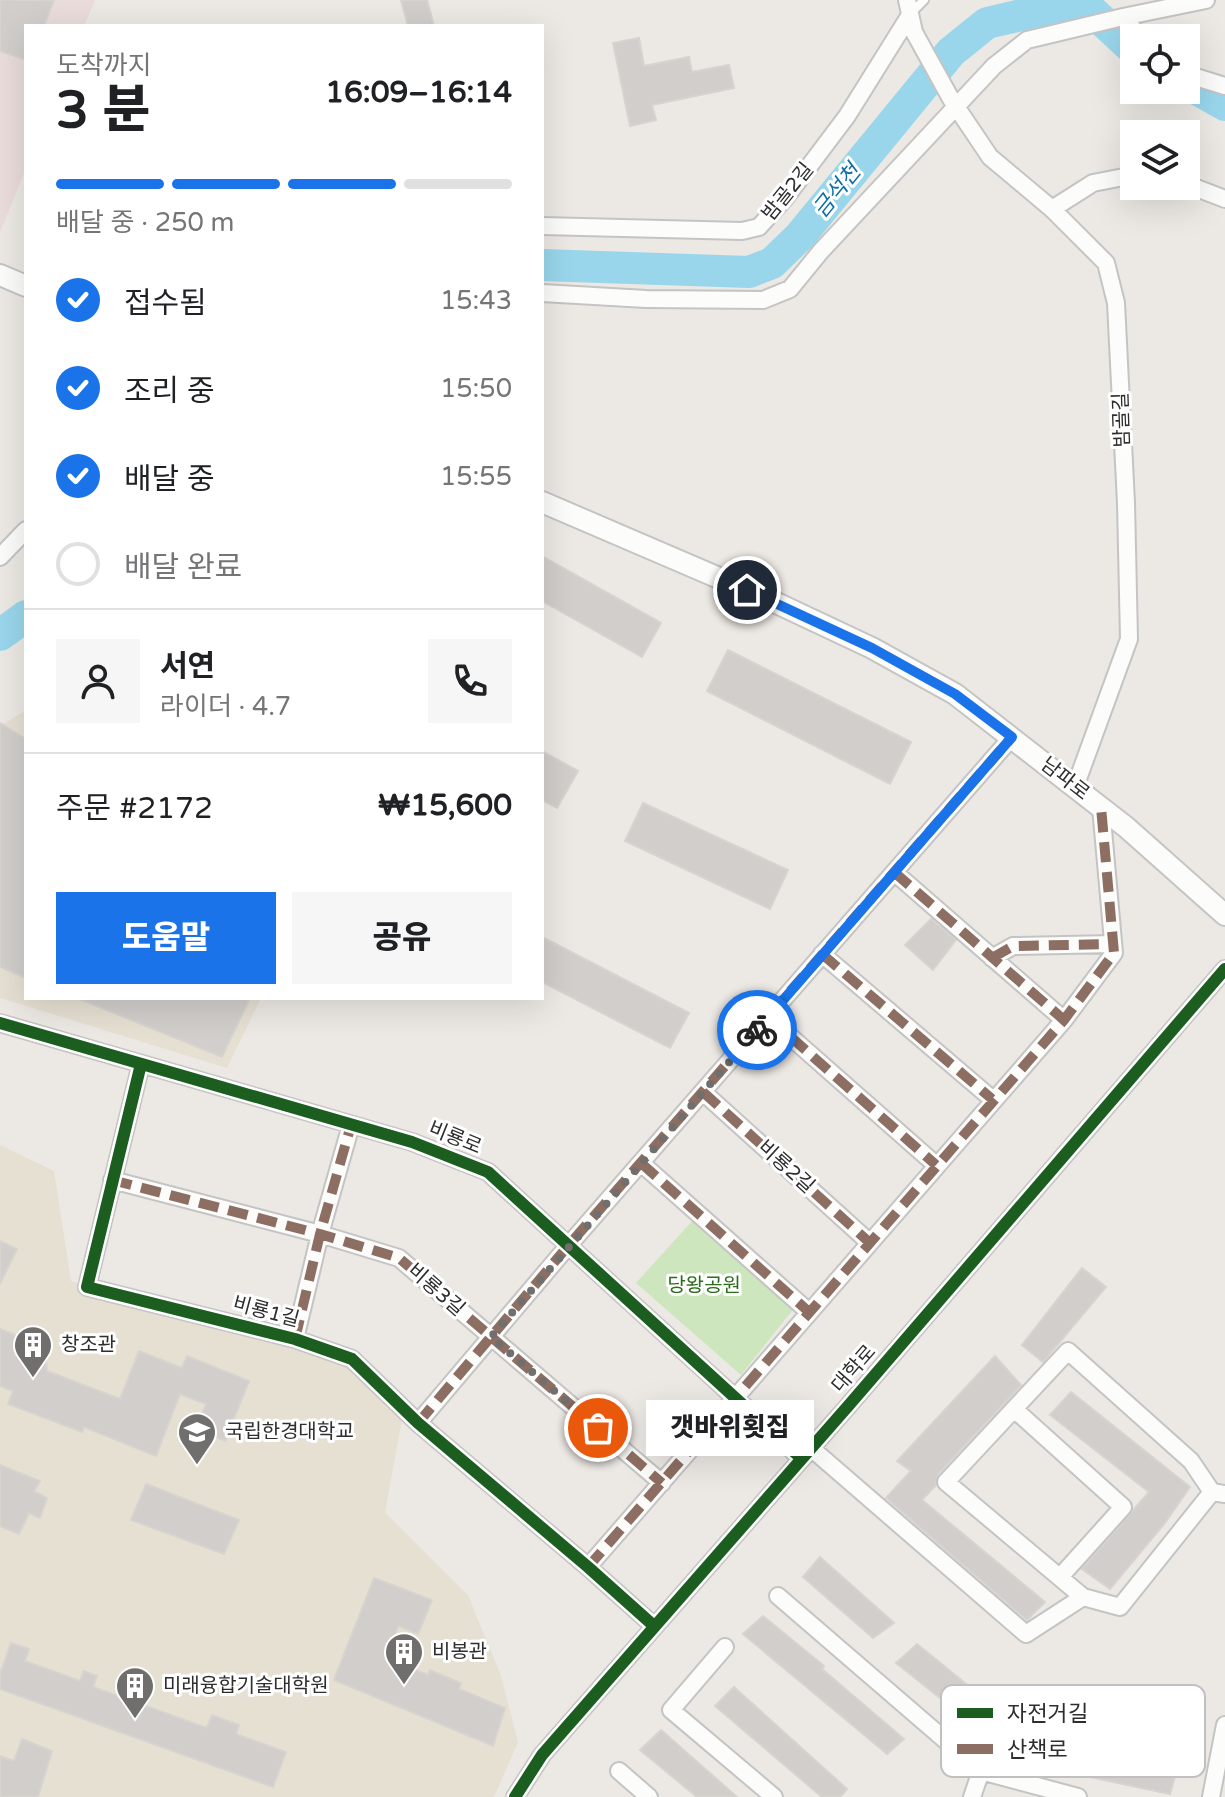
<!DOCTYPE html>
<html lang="ko">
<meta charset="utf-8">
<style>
:root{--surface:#fff;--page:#f6f6f6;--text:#202124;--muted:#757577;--line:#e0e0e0;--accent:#1a73e8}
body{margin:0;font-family:"Varela Round","Noto Sans KR",sans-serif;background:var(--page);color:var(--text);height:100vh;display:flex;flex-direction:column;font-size:30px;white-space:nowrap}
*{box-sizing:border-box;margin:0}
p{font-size:26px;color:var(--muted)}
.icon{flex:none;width:44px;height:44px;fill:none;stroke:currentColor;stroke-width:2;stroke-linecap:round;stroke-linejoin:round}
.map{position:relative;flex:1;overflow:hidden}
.details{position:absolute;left:24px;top:24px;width:520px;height:976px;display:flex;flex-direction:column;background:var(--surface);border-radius:0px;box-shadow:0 8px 32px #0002}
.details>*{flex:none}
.controls{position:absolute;left:1120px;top:24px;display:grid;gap:16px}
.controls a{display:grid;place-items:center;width:80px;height:80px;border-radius:0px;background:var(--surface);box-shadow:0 8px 32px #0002;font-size:40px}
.pin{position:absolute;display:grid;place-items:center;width:68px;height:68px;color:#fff;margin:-34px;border:4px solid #fff;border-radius:50%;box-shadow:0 2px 8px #0007}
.courier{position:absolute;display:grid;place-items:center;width:80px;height:80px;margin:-40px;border:6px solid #1a73e8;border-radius:50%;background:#fff;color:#222;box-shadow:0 2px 10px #0007}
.bubble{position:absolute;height:56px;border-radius:0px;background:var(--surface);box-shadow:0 8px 32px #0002;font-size:26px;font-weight:800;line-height:56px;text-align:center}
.summary em{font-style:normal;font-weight:800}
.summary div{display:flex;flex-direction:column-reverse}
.summary{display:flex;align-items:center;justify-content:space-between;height:136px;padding:0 32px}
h1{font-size:52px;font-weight:800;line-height:60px}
.bar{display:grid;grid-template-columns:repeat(4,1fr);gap:12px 8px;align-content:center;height:96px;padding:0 32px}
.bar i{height:10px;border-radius:6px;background:var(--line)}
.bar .current{background:var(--accent)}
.bar p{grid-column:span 4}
.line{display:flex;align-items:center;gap:20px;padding:0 32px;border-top:2px solid var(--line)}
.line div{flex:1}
.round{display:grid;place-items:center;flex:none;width:84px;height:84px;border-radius:0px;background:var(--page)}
ol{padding:0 32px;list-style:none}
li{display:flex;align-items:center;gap:24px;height:88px}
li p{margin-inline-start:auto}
li .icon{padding:8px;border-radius:50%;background:var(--accent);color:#fff;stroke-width:4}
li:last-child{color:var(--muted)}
li i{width:44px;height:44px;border:4px solid var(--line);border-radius:50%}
.action{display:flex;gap:16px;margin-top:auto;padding:16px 32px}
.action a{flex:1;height:92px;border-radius:0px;background:var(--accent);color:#fff;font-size:32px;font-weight:800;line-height:92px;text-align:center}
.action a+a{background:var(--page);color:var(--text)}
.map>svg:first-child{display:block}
.education{fill:#e6e0d3}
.medical{fill:#e9dcdb}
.green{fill:#cee6be}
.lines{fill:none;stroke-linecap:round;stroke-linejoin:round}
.river{stroke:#99d6ec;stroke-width:32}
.building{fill:#d1cecb;stroke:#d7d4d0;stroke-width:2}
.service-casing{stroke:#c5c4c5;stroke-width:12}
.minor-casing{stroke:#c5c4c5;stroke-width:20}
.tertiary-casing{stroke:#c5c4c5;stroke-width:24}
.service{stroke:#fcfcfb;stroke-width:8}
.minor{stroke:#fcfcfb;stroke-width:16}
.tertiary{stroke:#fcfcfb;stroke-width:20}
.quiet{stroke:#8d6e63;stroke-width:10;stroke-dasharray:20 10;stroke-linecap:butt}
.cycleway-casing{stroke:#fff;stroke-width:17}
.cycleway{stroke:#1b5e20;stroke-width:12}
.done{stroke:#706f6e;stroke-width:8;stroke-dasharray:0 14.4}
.route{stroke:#1a73e8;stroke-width:10}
.labels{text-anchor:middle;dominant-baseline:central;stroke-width:6;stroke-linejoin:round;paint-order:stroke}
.street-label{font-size:20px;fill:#2e2e2e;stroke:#fff}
.park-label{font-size:20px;fill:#2c6e1b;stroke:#fff}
.poi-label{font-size:20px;fill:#2e2e2e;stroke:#fff;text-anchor:start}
.water-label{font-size:22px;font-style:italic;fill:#0d6fa3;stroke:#fff}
.key{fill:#fff;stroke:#c0c0c0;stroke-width:2}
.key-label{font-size:22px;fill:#2e2e2e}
</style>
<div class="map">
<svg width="1225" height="1797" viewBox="0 0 1225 1797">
<rect width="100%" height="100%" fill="#ece8e4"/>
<!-- education -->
<path class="education" d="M26 710V998H261L227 1068 0 998V726Z
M0 1145 54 1171 71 1281 349 1366 402 1420 385 1512 468 1595 501 1676 518 1742 494 1797H0Z"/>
<!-- medical -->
<path class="medical" d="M0 0H95L84 26H26V168L0 232Z"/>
<!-- green -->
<path class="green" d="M693 1220 795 1307 741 1375 636 1283Z"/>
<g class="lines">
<!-- river -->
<path class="river" d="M1081 1 1134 50
M1186 83 1225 105
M542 265 749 272 772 263 800 236 951 52 987 23 1086 0
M0 635 26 616"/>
</g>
<!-- building -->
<path class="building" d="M0 0H54L44 26H26V60L0 51Z
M401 0H427L434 26H408Z
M639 38 644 66 689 57 692 72 729 65 734 88 652 105 656 120 630 126 613 43Z
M542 556 661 623 642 657 542 601Z
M728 650 911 742 890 784 707 691Z
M0 723 26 739V978L0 967Z
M542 751 578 771 557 808 542 800Z
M643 803 788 870 770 909 625 841Z
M931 919 956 940 933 970 905 945Z
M542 937 689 1013 670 1048 542 982Z
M77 998H250L222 1057Z
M0 1241 17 1249 0 1284Z
M1082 1268 1106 1287 1043 1362 1022 1345Z
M0 1329 28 1340 24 1351 46 1359 47 1371 120 1399 139 1351 182 1368 187 1356 249 1381 225 1441 196 1429 206 1404 180 1394 156 1456 84 1427 82 1432 8 1404 13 1391 0 1386Z
M995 1356 1021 1385 938 1474 936 1485 922 1500 1045 1602 1027 1620 886 1498 911 1471 897 1461Z
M1071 1392 1190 1487 1165 1523 1110 1589 1082 1569 1149 1492 1050 1415Z
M0 1465 40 1481 34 1491 47 1498 40 1518 29 1513 19 1534 0 1526Z
M146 1484 239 1520 224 1554 131 1520Z
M820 1557 894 1623 873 1638 803 1577Z
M374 1578 432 1600 418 1634 398 1626 389 1659 428 1675 430 1670 461 1683 459 1689 505 1708 493 1746 334 1680Z
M763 1616 824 1666 822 1669 904 1739 887 1754 743 1634Z
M11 1643 29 1649 25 1661 80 1681 84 1671 97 1676 93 1687 207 1728 212 1715 239 1725 236 1734 286 1752 273 1787 0 1689V1674Z
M917 1644 1003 1714 984 1733 896 1663Z
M734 1687 847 1789 840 1797H822L715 1706Z
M661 1730 737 1797H697L640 1750Z
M1023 1734 1177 1769 1170 1794 1019 1762Z
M22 1739 52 1751 38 1797H0V1756L14 1761Z"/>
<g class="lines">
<defs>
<path id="service" d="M910 14 924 0"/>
<path id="minor" d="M907 0 914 32 951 99 990 157 1052 209 1106 263 1116 303 1126 503 1129 639 1075 787
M1123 17 1206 0
M1186 74 1225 86
M1186 184 1225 199
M1052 209 1093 183 1134 175
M542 226 742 231 759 227 786 197 847 116 910 15
M542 293 646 299 763 300 790 289 821 251 994 66 1027 40 1123 17 1141 38
M0 557 26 530
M894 872 1064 1020
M822 954 992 1099
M992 958 1013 946 1113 944
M768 1017 936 1165
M0 1023 412 1142 488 1172 801 1458
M141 1064 87 1287 295 1339 352 1359 418 1423 588 1567 654 1626
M703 1092 870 1243
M641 1163 809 1312
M112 1180 320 1234 399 1258 662 1483
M295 1339 320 1234 351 1125
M1014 1409 1123 1507 1060 1577
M418 1423 568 1246 1012 737
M811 1448 1026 1634 1083 1597 1120 1607 1212 1492 1225 1494
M588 1567 1064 1020 1114 953 1101 807
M778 1596 981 1771
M1083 1597 946 1482 1068 1351 1191 1461 1212 1492
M725 1647 671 1710 774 1797
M619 1771 649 1797
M515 1797 542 1755 849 1405 1225 969
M972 1797 981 1771 1078 1797
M1211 1797 1225 1725"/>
<path id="tertiary" d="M0 275 26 286
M542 502 768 599 872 648 955 694 1126 827 1225 915"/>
</defs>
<!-- service casing -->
<use href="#service" class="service-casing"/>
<!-- minor casing -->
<use href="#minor" class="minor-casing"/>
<!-- tertiary casing -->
<use href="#tertiary" class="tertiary-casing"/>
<!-- service -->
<use href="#service" class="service"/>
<!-- minor -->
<use href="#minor" class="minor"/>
<!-- tertiary -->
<use href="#tertiary" class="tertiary"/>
<!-- quiet -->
<path class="quiet" d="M894 872 1064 1020
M822 954 992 1099
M992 958 1013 946 1113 944
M768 1017 936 1165
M703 1092 870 1243
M641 1163 809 1312
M112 1180 320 1234 399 1258 662 1483
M295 1339 320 1234 351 1125
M418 1423 568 1246 1012 737
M588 1567 1064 1020 1114 953 1101 807"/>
<defs>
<path id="cycleway" d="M0 1023 412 1142 488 1172 801 1458
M141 1064 87 1287 295 1339 352 1359 418 1423 588 1567 654 1626
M515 1797 542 1755 849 1405 1225 969"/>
</defs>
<!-- cycleway casing -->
<use href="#cycleway" class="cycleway-casing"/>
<!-- cycleway -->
<use href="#cycleway" class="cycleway"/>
</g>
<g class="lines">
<!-- done -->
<path class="done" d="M598 1428 491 1337 757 1030"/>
<!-- route -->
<path class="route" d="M747 590 872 648 955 694 1012 737 757 1030"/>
</g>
<!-- icons -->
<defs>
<symbol id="building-pin" viewBox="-11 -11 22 30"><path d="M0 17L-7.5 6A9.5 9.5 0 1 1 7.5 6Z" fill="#706f6e" stroke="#fff"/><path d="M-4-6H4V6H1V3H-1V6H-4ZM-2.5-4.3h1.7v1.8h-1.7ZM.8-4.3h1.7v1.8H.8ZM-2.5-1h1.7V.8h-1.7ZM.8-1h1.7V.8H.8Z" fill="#fff"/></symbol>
<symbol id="university-pin" viewBox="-11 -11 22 30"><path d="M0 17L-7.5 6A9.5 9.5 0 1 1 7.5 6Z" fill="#706f6e" stroke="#fff"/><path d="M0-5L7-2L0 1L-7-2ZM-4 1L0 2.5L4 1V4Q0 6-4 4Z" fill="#fff"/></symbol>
</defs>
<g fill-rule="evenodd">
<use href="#building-pin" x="11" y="1323" width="44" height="60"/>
<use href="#university-pin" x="175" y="1410" width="44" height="60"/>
<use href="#building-pin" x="382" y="1630" width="44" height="60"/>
<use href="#building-pin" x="113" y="1664" width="44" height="60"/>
</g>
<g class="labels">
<!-- street labels -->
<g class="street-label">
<text transform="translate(788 192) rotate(-51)">밤골2길</text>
<text transform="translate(1122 420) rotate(-92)">밤골길</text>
<text transform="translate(1065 779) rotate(38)">남파로</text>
<text transform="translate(455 1138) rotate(22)">비룡로</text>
<text transform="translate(786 1167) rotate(42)">비룡2길</text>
<text transform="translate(436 1290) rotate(41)">비룡3길</text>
<text transform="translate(266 1312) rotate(15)">비룡1길</text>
<text transform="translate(854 1369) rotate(-49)">대학로</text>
</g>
<!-- park labels -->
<g class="park-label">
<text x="704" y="1286">당왕공원</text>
</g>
<!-- poi labels -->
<g class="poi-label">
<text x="61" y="1345">창조관</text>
<text x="225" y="1432">국립한경대학교</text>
<text x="432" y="1652">비봉관</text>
<text x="163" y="1686">미래융합기술대학원</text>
</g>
<!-- water labels -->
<g class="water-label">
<text transform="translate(837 191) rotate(-51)">금석천</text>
</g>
</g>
<!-- legend -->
<rect x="941" y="1685" width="264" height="92" rx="12" class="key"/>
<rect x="957" y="1708" width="36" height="10" fill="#1b5e20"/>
<rect x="957" y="1744" width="36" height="10" fill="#8d6e63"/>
<g class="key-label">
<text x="1007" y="1721">자전거길</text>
<text x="1007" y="1757">산책로</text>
</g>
</svg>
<div class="controls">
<a><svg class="icon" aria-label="locate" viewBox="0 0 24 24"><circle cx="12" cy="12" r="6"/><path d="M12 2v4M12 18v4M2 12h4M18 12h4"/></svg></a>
<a><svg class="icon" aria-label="layers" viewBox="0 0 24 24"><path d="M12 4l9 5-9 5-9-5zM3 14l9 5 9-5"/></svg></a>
</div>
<div class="pin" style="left:598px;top:1428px;background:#ea580c"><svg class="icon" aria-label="bag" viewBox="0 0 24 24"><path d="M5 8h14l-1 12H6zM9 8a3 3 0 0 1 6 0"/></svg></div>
<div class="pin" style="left:747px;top:590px;background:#1f2937"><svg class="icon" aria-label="home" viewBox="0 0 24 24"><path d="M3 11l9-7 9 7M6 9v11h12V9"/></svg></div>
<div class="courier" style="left:757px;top:1030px"><svg class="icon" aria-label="bike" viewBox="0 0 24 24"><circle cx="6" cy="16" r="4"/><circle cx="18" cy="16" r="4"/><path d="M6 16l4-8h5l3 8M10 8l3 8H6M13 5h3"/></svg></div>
<div class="bubble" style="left:646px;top:1400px;width:168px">갯바위횟집</div>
<section class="details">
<div class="summary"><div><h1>3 분</h1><p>도착까지</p></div><em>16:09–16:14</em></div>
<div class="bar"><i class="current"></i><i class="current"></i><i class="current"></i><i></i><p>배달 중 · 250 m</p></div>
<ol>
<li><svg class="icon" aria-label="check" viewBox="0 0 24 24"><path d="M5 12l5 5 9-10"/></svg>접수됨<p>15:43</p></li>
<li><svg class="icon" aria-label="check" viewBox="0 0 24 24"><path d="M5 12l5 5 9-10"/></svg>조리 중<p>15:50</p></li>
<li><svg class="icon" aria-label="check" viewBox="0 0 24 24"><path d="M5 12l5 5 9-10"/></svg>배달 중<p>15:55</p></li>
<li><i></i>배달 완료</li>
</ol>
<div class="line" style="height:144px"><a class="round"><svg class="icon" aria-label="person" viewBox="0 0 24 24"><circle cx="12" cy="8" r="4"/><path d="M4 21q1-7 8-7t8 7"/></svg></a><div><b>서연</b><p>라이더 · 4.7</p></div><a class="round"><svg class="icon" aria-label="phone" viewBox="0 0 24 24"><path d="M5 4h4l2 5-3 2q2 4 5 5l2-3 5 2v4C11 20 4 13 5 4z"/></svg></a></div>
<div class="line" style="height:104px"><div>주문 #2172</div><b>₩15,600</b></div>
<div class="action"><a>도움말</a><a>공유</a></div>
</section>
</div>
